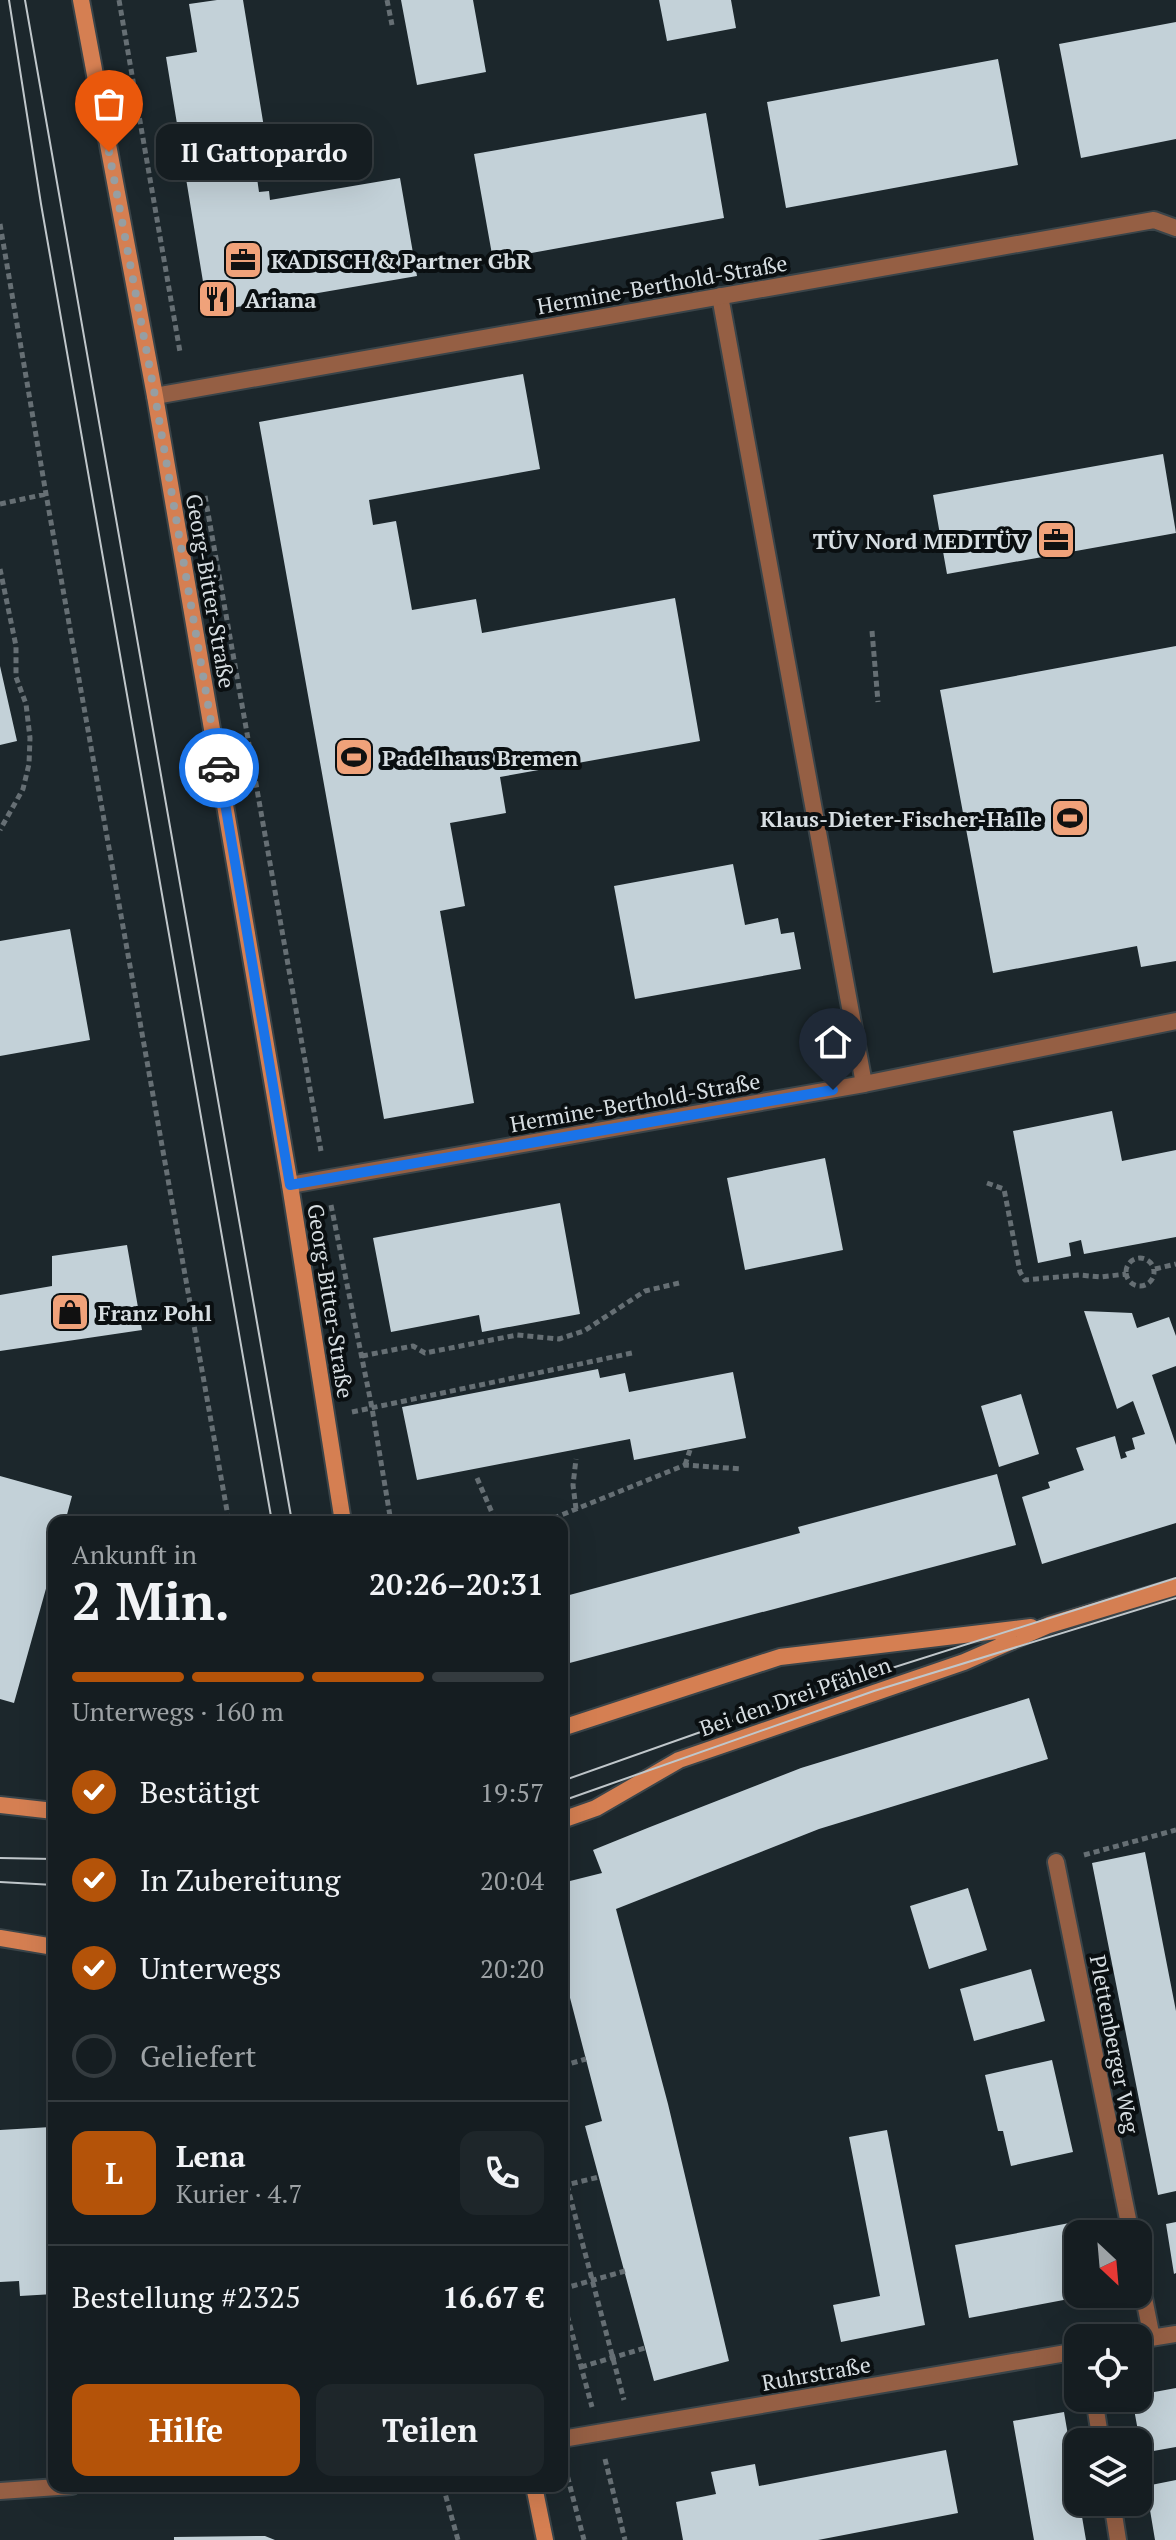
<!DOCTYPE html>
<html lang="de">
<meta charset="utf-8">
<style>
:root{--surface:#151d21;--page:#1e262a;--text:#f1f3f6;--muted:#9da2a5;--line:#343b3f;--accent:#b45309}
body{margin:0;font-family:"PT Serif",serif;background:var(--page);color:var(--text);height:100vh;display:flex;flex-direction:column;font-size:30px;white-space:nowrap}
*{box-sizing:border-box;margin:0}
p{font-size:26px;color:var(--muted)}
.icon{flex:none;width:44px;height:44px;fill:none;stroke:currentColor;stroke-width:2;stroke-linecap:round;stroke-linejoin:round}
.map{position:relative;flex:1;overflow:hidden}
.side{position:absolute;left:48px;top:1516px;width:520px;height:976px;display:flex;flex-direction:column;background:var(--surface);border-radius:16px;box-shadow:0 8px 32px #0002,0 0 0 2px var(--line)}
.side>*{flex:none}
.needle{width:52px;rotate:154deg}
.tools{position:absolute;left:1064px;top:2220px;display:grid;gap:16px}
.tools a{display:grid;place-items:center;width:88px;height:88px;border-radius:16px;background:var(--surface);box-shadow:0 8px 32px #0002,0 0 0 2px var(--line);font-size:40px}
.pin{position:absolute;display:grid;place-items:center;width:68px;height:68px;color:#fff;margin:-82px -34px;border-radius:50% 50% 50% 0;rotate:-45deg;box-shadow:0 0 8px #0007}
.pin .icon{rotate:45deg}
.courier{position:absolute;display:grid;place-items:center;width:80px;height:80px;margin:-40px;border:6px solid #1a73e8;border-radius:50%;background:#fff;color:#222;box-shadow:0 2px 10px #0007}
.bubble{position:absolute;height:56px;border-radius:16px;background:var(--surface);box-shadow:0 8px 32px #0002,0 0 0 2px var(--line);font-size:26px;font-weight:700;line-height:56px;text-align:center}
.summary em{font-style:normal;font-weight:700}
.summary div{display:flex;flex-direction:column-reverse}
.summary{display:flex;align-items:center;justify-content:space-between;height:136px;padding:0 24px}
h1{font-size:52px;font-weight:700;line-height:60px}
.bar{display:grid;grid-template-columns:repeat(4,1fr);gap:12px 8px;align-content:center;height:96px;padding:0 24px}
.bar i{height:10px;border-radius:6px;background:var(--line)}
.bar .on{background:var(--accent)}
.bar p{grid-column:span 4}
.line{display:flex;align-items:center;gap:20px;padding:0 24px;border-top:2px solid var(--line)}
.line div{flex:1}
.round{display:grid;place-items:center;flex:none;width:84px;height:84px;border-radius:16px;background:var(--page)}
ol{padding:0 24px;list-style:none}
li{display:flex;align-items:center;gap:24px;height:88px}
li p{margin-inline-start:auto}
li .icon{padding:8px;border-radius:50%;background:var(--accent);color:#fff;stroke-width:4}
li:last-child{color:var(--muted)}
li i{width:44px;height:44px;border:4px solid var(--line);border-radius:50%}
.button{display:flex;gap:16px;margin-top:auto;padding:16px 24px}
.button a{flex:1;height:92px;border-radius:16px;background:var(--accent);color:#fff;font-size:32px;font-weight:700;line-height:92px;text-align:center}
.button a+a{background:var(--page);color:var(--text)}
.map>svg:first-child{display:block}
.building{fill:#c3d1d8}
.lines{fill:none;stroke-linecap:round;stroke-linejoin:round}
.lane-casing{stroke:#3a4449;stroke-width:20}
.street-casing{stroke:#3a4449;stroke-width:20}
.secondary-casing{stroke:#3a4449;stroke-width:20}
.path{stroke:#666f74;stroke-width:5;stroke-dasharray:6 4;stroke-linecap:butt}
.lane{stroke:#955f44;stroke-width:16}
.street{stroke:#955f44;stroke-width:16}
.secondary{stroke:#d57f52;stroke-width:16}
.tram{stroke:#c0c7cb;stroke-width:2}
.done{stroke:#969ea2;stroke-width:8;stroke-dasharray:0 14.4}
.route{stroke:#1a73e8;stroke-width:10}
.labels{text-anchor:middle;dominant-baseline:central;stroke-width:8;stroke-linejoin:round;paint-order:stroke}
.poi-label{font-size:22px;font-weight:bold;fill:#d7dee2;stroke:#0a0f11;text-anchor:start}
.street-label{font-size:22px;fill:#d7dee2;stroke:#0a0f11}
</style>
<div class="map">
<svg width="1176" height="2540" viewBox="0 0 1176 2540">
<rect width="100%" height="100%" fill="#1c272c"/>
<!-- building -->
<path class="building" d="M217 0H243L272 176 257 178 259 192 269 191 270 200 400 178 417 276 208 312 166 57 197 52 189 4Z
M401 0H473L486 72 417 85Z
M659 0H731L736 28 667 41Z
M1176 22V139L1081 158 1059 44Z
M998 59 1018 165 786 208 767 102Z
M706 113 724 218 493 260 474 154Z
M523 374 540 469 369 500 373 525 396 521 412 610 476 599 482 633 675 598 700 741 500 777 506 813 450 823 465 906 440 911 474 1103 384 1119 259 422Z
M1163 454 1176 533 947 574 933 495Z
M1176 646V961L1141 967 1137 946 993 973 940 690Z
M0 666 17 741 0 745Z
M733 864 745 925 778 918 781 934 794 932 801 969 635 999 614 886Z
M70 929 90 1040 0 1056V941Z
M1112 1111 1122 1161 1176 1150V1237L1084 1254 1081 1240 1069 1243 1071 1256 1038 1263 1013 1131Z
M825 1158 843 1250 745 1270 727 1178Z
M560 1203 580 1314 482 1332 479 1315 391 1332 373 1238Z
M127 1245 142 1330 0 1351V1295L52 1286V1256Z
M1084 1311 1132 1313 1137 1328 1169 1317 1176 1336V1366L1152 1375 1176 1445V1523L1042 1564 1022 1497 1050 1488 1048 1482 1084 1470 1076 1448 1115 1436 1121 1459 1127 1457 1125 1452 1135 1449 1132 1438 1145 1434 1133 1401 1117 1409Z
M598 1369 600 1378 625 1373 629 1392 733 1372 746 1438 634 1460 630 1439 417 1480 402 1407Z
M1021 1394 1039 1454 999 1467 981 1406Z
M997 1474 1016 1545 562 1665V1597L800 1533 798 1527Z
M0 1476 72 1496 65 1522H54V1560L14 1703 0 1699Z
M1029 1698 1048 1759 819 1829 616 1909 668 2104 729 2361 654 2381 585 2126 602 2121 562 1967V1883L602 1873 593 1850 650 1827 801 1768Z
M1145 1852 1176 2011V2191L1158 2195 1092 1863Z
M968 1888 987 1950 929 1969 910 1906Z
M1031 1969 1045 2021 974 2041 960 1989Z
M1052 2060 1073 2152 1011 2166 1003 2131H998L985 2075Z
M51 2127 54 2172V2294L20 2296 19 2281 0 2282V2130Z
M887 2130 925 2325 841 2342 833 2305 880 2296 849 2137Z
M1085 2220 1088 2234H1078V2294L1090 2295 969 2318 955 2245Z
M1176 2222V2273L1174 2274 1166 2224Z
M1176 2388V2447L1142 2453 1132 2398H1138V2395Z
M1064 2412 1086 2540H1034L1013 2421Z
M946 2450 958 2513 818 2540H683L676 2502 716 2494 711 2472 755 2464 759 2486Z
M1176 2480V2540H1155L1146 2486Z
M265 2536 275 2540H174V2537Z"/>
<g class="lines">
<defs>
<path id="lane" d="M720 296 864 1084"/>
<path id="street" d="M155 396 1154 220 1176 228
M290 1185 864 1084 1176 1021
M1056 1862 1131 2234
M1138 2268 1152 2338
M1138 2340 1176 2334
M1094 2398 1101 2442
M562 2439 1078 2351
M0 2491 72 2486
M1112 2502 1118 2540"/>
<path id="secondary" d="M81 0 155 396 290 1185 343 1522
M562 1728 780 1657 1031 1627
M0 1805 54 1811
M562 1820 596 1808 679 1760 964 1662 1049 1625 1176 1587
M0 1938 54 1947
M534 2486 545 2540"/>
</defs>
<!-- lane casing -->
<use href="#lane" class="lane-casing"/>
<!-- street casing -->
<use href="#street" class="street-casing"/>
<!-- secondary casing -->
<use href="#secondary" class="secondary-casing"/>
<!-- path -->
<path class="path" d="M119 0 180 352
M387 0 392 25
M0 224 46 494 229 1522
M205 496 321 1151
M0 504 46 494
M0 569 16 646V677L26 704 30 738 29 764 23 789 0 830
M872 631 878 702
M987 1183 1004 1189 1020 1272 1025 1280 1079 1275 1101 1277 1126 1274
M331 1205 372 1408 391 1522
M1126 1272a14 14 0 1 1 28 0a14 14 0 1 1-28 0Z
M1155 1269 1176 1264
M362 1356 413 1346 425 1353 517 1335 559 1339 584 1331 645 1291 679 1283
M352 1412 632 1353
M685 1465 690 1450
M477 1478 496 1522
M576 1509 573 1485 576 1459
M544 1522 685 1465 742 1469
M1084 1855 1176 1830
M562 2066 586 2059
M567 2185 624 2400
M562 2186 599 2177
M562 2289 625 2271
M562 2296 592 2407
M581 2367 645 2348
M605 2459 625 2540
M565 2467 584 2540
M443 2486 458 2540"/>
<!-- lane -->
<use href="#lane" class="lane"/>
<!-- street -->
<use href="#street" class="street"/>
<!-- secondary -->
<use href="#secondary" class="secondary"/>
<!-- tram -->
<path class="tram" d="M9 0 41 204 272 1522
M25 0 292 1522
M562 1781 794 1699 1176 1578
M562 1801 874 1691 1176 1598
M0 1858 54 1859
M0 1882 54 1885"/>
</g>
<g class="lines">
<!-- done -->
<path class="done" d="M109 152 155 396 219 768"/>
<!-- route -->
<path class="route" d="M219 768 290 1185 833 1090"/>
</g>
<!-- icons -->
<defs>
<symbol id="office-square" viewBox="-11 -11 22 22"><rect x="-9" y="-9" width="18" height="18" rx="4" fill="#f0a27a" stroke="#0a0f11"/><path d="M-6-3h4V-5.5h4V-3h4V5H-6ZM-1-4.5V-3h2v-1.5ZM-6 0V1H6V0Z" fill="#111"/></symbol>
<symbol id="restaurant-square" viewBox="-11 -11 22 22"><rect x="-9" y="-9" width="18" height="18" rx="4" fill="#f0a27a" stroke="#0a0f11"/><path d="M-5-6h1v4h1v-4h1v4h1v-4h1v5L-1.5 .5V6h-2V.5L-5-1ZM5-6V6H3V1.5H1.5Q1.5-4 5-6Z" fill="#111"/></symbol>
<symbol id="stadium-square" viewBox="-11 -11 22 22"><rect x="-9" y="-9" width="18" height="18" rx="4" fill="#f0a27a" stroke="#0a0f11"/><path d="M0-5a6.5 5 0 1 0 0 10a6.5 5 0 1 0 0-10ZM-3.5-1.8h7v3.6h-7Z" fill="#111"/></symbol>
<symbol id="shop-square" viewBox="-11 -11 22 22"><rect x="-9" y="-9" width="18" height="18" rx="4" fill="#f0a27a" stroke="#0a0f11"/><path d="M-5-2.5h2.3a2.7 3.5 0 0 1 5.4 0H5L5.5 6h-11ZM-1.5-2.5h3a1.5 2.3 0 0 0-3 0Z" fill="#111"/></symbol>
</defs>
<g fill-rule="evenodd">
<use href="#office-square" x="221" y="238" width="44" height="44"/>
<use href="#restaurant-square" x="195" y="277" width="44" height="44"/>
<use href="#office-square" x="1034" y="518" width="44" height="44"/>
<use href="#stadium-square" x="332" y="735" width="44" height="44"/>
<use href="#stadium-square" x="1048" y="796" width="44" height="44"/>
<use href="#shop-square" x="48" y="1290" width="44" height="44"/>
</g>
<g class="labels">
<!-- poi labels -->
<g class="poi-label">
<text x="271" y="260">KADISCH &amp; Partner GbR</text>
<text x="245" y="299">Ariana</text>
<text x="1028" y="540" text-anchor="end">TÜV Nord MEDITÜV</text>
<text x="382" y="757">Padelhaus Bremen</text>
<text x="1042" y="818" text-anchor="end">Klaus-Dieter-Fischer-Halle</text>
<text x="98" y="1312">Franz Pohl</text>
</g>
<!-- street labels -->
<g class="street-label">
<text transform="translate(662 284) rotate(-10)">Hermine-Berthold-Straße</text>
<text transform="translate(211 591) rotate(80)">Georg-Bitter-Straße</text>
<text transform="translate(635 1102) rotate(-10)">Hermine-Berthold-Straße</text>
<text transform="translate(331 1301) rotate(81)">Georg-Bitter-Straße</text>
<text transform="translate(795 1696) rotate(-19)">Bei den Drei Pfählen</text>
<text transform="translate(1115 2044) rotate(79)">Plettenberger Weg</text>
<text transform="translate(816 2373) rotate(-10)">Ruhrstraße</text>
</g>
</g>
</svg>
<div class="tools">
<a><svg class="needle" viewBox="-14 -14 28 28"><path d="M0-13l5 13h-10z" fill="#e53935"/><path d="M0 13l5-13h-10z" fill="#9da2a5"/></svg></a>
<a><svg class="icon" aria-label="locate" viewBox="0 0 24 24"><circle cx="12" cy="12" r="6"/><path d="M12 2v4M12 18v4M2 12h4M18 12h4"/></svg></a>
<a><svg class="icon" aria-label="layers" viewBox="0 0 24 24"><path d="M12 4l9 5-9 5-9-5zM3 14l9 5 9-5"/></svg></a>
</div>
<div class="pin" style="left:109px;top:152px;background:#ea580c"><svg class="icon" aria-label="bag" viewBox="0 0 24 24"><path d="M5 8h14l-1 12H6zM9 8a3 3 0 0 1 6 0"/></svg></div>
<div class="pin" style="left:833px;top:1090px;background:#1f2937"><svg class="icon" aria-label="home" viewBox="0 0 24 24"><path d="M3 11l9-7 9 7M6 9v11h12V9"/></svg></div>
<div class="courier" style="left:219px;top:768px"><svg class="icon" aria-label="car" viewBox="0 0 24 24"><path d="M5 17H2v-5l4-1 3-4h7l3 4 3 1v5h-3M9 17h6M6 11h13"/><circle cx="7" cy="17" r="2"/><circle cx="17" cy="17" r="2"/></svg></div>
<div class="bubble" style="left:156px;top:124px;width:216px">Il Gattopardo</div>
<section class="side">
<div class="summary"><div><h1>2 Min.</h1><p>Ankunft in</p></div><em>20:26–20:31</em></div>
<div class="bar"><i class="on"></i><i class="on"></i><i class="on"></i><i></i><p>Unterwegs · 160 m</p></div>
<ol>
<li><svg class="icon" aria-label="check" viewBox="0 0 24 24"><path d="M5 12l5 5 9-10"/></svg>Bestätigt<p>19:57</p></li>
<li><svg class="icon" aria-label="check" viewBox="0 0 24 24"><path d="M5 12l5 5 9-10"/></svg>In Zubereitung<p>20:04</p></li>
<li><svg class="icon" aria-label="check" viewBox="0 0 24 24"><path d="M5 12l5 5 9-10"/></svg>Unterwegs<p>20:20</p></li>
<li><i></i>Geliefert</li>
</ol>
<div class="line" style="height:144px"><b class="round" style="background:var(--accent);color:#fff">L</b><div><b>Lena</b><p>Kurier · 4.7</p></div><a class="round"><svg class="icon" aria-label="phone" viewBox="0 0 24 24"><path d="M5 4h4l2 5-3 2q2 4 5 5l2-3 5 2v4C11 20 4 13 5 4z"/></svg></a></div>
<div class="line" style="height:104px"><div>Bestellung #2325</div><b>16.67 €</b></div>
<div class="button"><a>Hilfe</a><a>Teilen</a></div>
</section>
</div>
